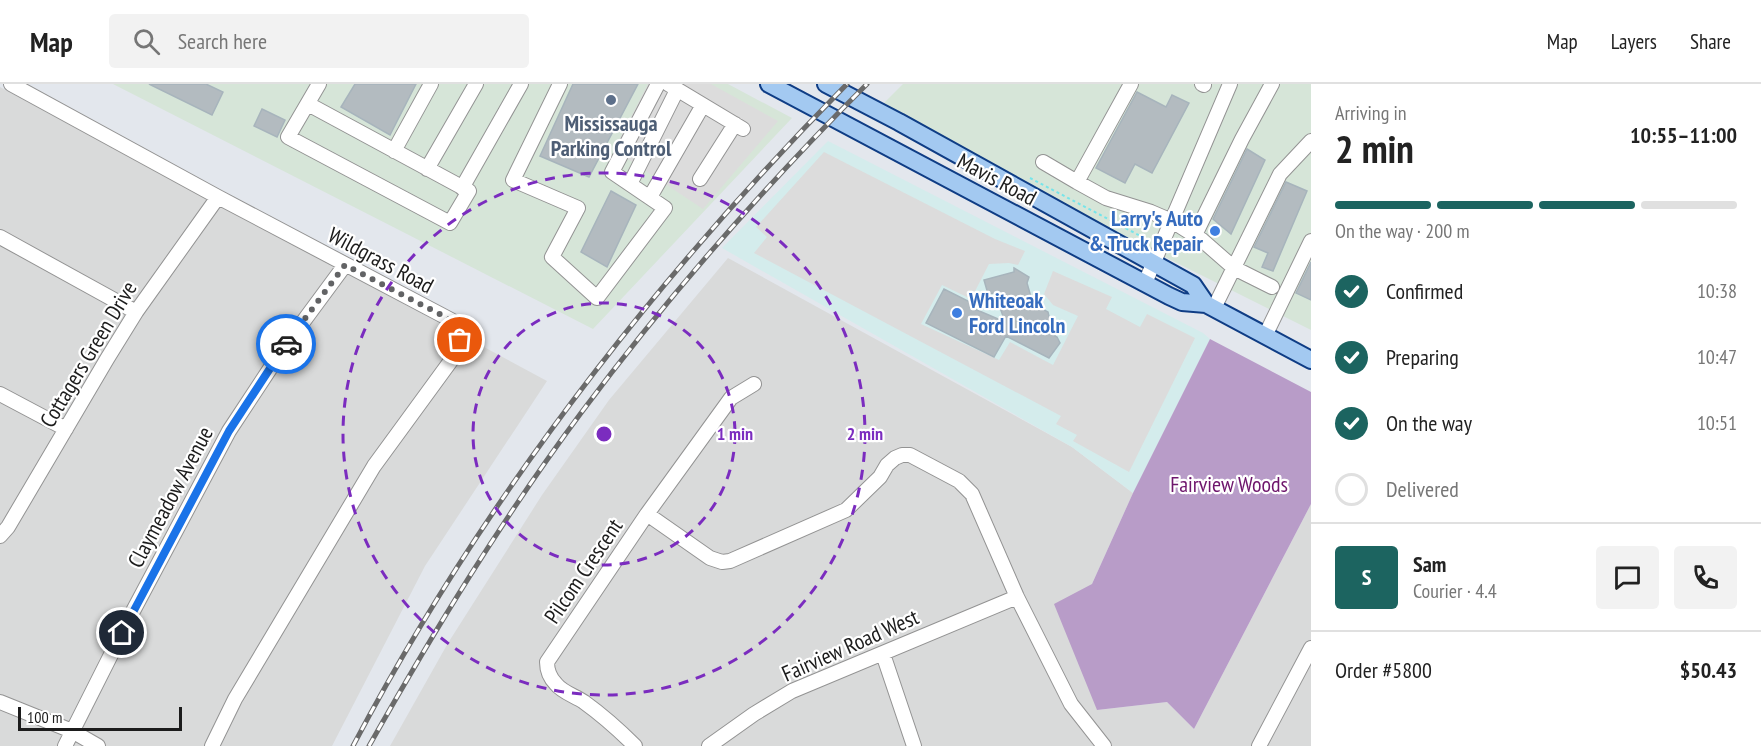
<!DOCTYPE html>
<meta charset="utf-8">
<style>
:root{--surface:#fff;--page:#f2f2f2;--text:#222;--muted:#767676;--line:#e0e0e0;--accent:#1c6460}
body{margin:0;font-family:"PT Sans Narrow",sans-serif;background:var(--page);color:var(--text);height:100vh;display:flex;flex-direction:column;font-size:22px;white-space:nowrap}
*{box-sizing:border-box;margin:0}
p{font-size:20px;color:var(--muted)}
.icon{flex:none;width:33px;height:33px;fill:none;stroke:currentColor;stroke-width:2;stroke-linecap:round;stroke-linejoin:round}
.map{position:relative;flex:1;overflow:hidden}
.drawer{display:flex;flex-direction:column;background:var(--surface);width:450px}
.drawer>*{flex:none}
.scale{position:absolute;left:18px;bottom:15px;width:164px;box-sizing:border-box;padding-left:6px;border:3px solid #1c1c1c;border-top:0;font-size:16px;line-height:21px;white-space:nowrap;color:#1c1c1c;-webkit-text-stroke:4px #fff;paint-order:stroke}
.pin{position:absolute;display:grid;place-items:center;width:51px;height:51px;color:#fff;margin:-26px;border:3px solid #fff;border-radius:50%;box-shadow:0 2px 6px #0007}
.courier{position:absolute;display:grid;place-items:center;width:60px;height:60px;margin:-30px;border:4px solid #1a73e8;border-radius:50%;background:#fff;color:#222;box-shadow:0 2px 8px #0007}
.summary em{font-style:normal;font-weight:600}
.summary div{display:flex;flex-direction:column-reverse}
.summary{display:flex;align-items:center;justify-content:space-between;height:102px;padding:0 24px}
h1{font-size:39px;font-weight:600;line-height:45px}
.bar{display:grid;grid-template-columns:repeat(4,1fr);gap:9px 6px;align-content:center;height:72px;padding:0 24px}
.bar i{height:8px;border-radius:4px;background:var(--line)}
.bar .selected{background:var(--accent)}
.bar p{grid-column:span 4}
.line{display:flex;align-items:center;gap:15px;padding:0 24px;border-top:2px solid var(--line)}
.line div{flex:1}
.round{display:grid;place-items:center;flex:none;width:63px;height:63px;border-radius:6px;background:var(--page)}
ol{padding:0 24px;list-style:none}
li{display:flex;align-items:center;gap:18px;height:66px}
li p{margin-inline-start:auto}
li .icon{padding:6px;border-radius:50%;background:var(--accent);color:#fff;stroke-width:4}
li:last-child{color:var(--muted)}
li i{width:33px;height:33px;border:3px solid var(--line);border-radius:50%}
header{display:flex;align-items:center;gap:36px;box-sizing:border-box;height:84px;padding:0 30px;background:var(--surface);border-bottom:2px solid var(--line)}
header strong{font-size:28px}
nav{display:flex;gap:33px;margin-inline-start:auto;font-size:21px}
.search{width:420px;height:54px;background:var(--page);display:flex;align-items:center;gap:15px;box-sizing:border-box;padding:0 21px;border-radius:6px;color:var(--muted);font-size:22px}
main{display:flex;flex:1;min-height:0}
.map>svg:first-child{display:block}
.residential{fill:#d9dada}
.commercial{fill:#d4ecec}
.industrial{fill:#d6e5d8}
.forest{fill:#b89cc8}
.parking{fill:#dcdcdc}
.building{fill:#b3bbc0;stroke:#a7b4bc;stroke-width:1.5}
.lines{fill:none;stroke-linecap:round;stroke-linejoin:round}
.minor-casing{stroke:#939393;stroke-width:16}
.major-casing{stroke:#0f3d85;stroke-width:20}
.path{stroke:#76e5ea;stroke-width:2;stroke-dasharray:3 3;stroke-linecap:butt}
.minor{stroke:#fff;stroke-width:14}
.major{stroke:#a3c9f1;stroke-width:16}
.rail-casing{stroke:#6a6a6a;stroke-width:5}
.rail{stroke:#fff;stroke-width:3;stroke-dasharray:9;stroke-linecap:butt}
.done{stroke:#626365;stroke-width:6;stroke-dasharray:0 10.8}
.route{stroke:#1a73e8;stroke-width:8}
.ring{fill:none;stroke:#7b2cbf;stroke-width:3;stroke-dasharray:10 8}
.service-dot{fill:#5c6f8a;stroke:#fff;stroke-width:2}
.shop-dot{fill:#3f7fe0;stroke:#fff;stroke-width:2}
.labels{text-anchor:middle;dominant-baseline:central;stroke-width:4.5;stroke-linejoin:round;paint-order:stroke}
.service-label{font-size:22px;font-weight:bold;fill:#4e5e75;stroke:#fff}
.street-label{font-size:22px;fill:#1c1c1c;stroke:#fff}
.shop-label{font-size:22px;font-weight:bold;fill:#366cbe;stroke:#fff;text-anchor:end}
.park-label{font-size:22px;fill:#6e166c;stroke:#fff}
.centre{fill:#7b2cbf;stroke:#fff;stroke-width:3}
.ring-label{font-size:18px;text-anchor:middle;font-weight:bold;fill:#7b2cbf;stroke:#fff;stroke-width:4.5;stroke-linejoin:round;paint-order:stroke}
</style>
<header>
<strong>Map</strong>
<div class="search"><svg class="icon" aria-label="search" viewBox="0 0 24 24"><circle cx="10" cy="10" r="6"/><path d="M15 15l6 6"/></svg>Search here</div>
<nav><a>Map</a><a>Layers</a><a>Share</a></nav>
</header>
<main>
<div class="map">
<svg width="1311" height="662" viewBox="0 0 1311 662">
<rect width="100%" height="100%" fill="#e3e7ed"/>
<!-- residential -->
<path class="residential" d="M0 3 547 297 425 482 332 662H0Z
M728 174 1072 363 1133 409 1092 500 1097 626 1167 618 1194 645 1311 420V662H390L448 559 542 411 609 316Z"/>
<!-- commercial -->
<path class="commercial" d="M828 57 1203 249 1210 255 1133 409 1072 363 722 164Z"/>
<!-- industrial -->
<path class="industrial" d="M113 0H728L792 34 593 245Z
M903 0H1311V246L875 28Z"/>
<!-- forest -->
<path class="forest" d="M1210 255 1311 308V420L1194 645 1167 618 1097 626 1054 520 1092 500 1133 409Z"/>
<!-- parking -->
<path class="parking" d="M648 0H711L778 37 703 125 614 66Z
M824 68 995 155 1025 167 1018 181 1009 179 989 180 971 215 942 201 921 240 999 276 1010 258 1053 281 1078 232 1053 221 1044 210 1053 187 1112 213 1106 225 1140 243 1147 230 1195 254 1129 388 1073 357 1077 351 1056 340 1061 332 754 169 767 153 756 143Z"/>
<!-- building -->
<path class="building" d="M149 0H206L223 8 212 31Z
M355 0H416L390 51 341 23Z
M573 0H638L589 93 540 72Z
M1137 8 1166 23 1172 11 1189 19 1152 89 1135 80 1125 99 1096 84Z
M262 25 285 36 277 53 254 42Z
M1247 65 1265 76 1231 150 1213 135Z
M1286 98 1307 107 1273 187 1262 183 1268 169 1254 163Z
M611 107 636 121 607 183 581 168Z
M1311 178V216L1296 209Z
M1014 184 1029 193 1027 199 1033 220 1048 228 1051 241 1050 249 1057 253 1060 259 1049 274 1006 252 994 273 926 239 944 205 972 219 970 223 1005 238 995 209 988 210 984 196 1014 188Z"/>
<g class="lines">
<defs>
<path id="minor" d="M11 0 218 113 451 236C461 245 461 255 458 267L374 382 235 615 212 662
M560 0 513 96 578 124 552 173 597 214 665 124 612 88 658 0
M668 0 743 45
M1131 0 1077 98 1106 114 1151 128 1172 137 1202 156 1234 184 1272 203
M1202 0 1204 1
M308 20 469 107 450 139 288 53 319 0
M394 67 431 0
M1043 78 1077 98
M427 85 476 0
M700 95 735 40
M630 100 677 6
M462 104 521 0
M650 113 703 21
M1195 151 1242 55 1272 0
M0 153 136 228
M1145 199 1230 0
M1214 224 1280 90 1311 57
M1265 252 1311 157
M0 310 66 345
M647 430 710 474 722 478 730 477 846 426 880 393 887 381 895 374 902 371H910L959 397 972 410 1017 513 1071 620 1104 662
M0 452 8 443 107 275 136 228 218 113
M883 570 914 662
M0 618 72 647 98 662
M65 662 132 529 229 347 283 265 345 181
M635 662C619 646 602 631 584 618 575 612 562 608 556 600 550 594 547 586 547 578L647 430 731 314 754 300
M709 662 754 630 792 607 1017 513
M1259 662 1311 564"/>
<path id="major" d="M769 0 1169 212 1182 218 1206 220 1311 276
M826 0 899 38 1193 201 1206 220"/>
</defs>
<!-- minor casing -->
<use href="#minor" class="minor-casing"/>
<!-- major casing -->
<use href="#major" class="major-casing"/>
<!-- path -->
<path class="path" d="M1030 94 1150 157"/>
<!-- minor -->
<use href="#minor" class="minor"/>
<!-- major -->
<use href="#major" class="major"/>
<defs>
<path id="rail" d="M353 662C482 417 653 197 847 0
M369 662C434 547 502 435 581 329 668 212 764 103 867 0"/>
</defs>
<!-- rail casing -->
<use href="#rail" class="rail-casing"/>
<!-- rail -->
<use href="#rail" class="rail"/>
</g>
<g class="lines">
<!-- done -->
<path class="done" d="M286 260 345 181 451 236 459 246 460 256"/>
<!-- route -->
<path class="route" d="M122 549 229 347 286 260"/>
</g>
<!-- distance rings -->
<g class="ring">
<circle cx="604" cy="350" r="131"/>
<circle cx="604" cy="350" r="261"/>
</g>
<!-- markers -->
<circle class="service-dot" cx="611" cy="16" r="6"/>
<g class="shop-dot">
<circle cx="1215" cy="147" r="6"/>
<circle cx="957" cy="229" r="6"/>
</g>
<g class="labels">
<!-- service labels -->
<g class="service-label">
<text x="611" y="39">Mississauga<tspan x="611" dy="25">Parking Control</tspan></text>
</g>
<!-- street labels -->
<g class="street-label">
<text transform="translate(997 95) rotate(28)">Mavis Road</text>
<text transform="translate(381 176) rotate(28)">Wildgrass Road</text>
<text transform="translate(88 270) rotate(-59)">Cottagers Green Drive</text>
<text transform="translate(170 413) rotate(-62)">Claymeadow Avenue</text>
<text transform="translate(583 487) rotate(-56)">Pilcom Crescent</text>
<text transform="translate(850 561) rotate(-24)">Fairview Road West</text>
</g>
<!-- shop labels -->
<g class="shop-label">
<text x="1203" y="134">Larry's Auto<tspan x="1203" dy="25">&amp; Truck Repair</tspan></text>
<text x="969" y="216" text-anchor="start">Whiteoak<tspan x="969" dy="25">Ford Lincoln</tspan></text>
</g>
<!-- park labels -->
<g class="park-label">
<text x="1229" y="400">Fairview Woods</text>
</g>
</g>
<circle cx="604" cy="350" r="9" class="centre"/>
<g class="ring-label">
<text x="735" y="356">1 min</text>
<text x="865" y="356">2 min</text>
</g>
</svg>
<div class="scale">100 m</div>
<div class="pin" style="left:460px;top:256px;background:#ea580c"><svg class="icon" aria-label="bag" viewBox="0 0 24 24"><path d="M5 8h14l-1 12H6zM9 8a3 3 0 0 1 6 0"/></svg></div>
<div class="pin" style="left:122px;top:549px;background:#1f2937"><svg class="icon" aria-label="home" viewBox="0 0 24 24"><path d="M3 11l9-7 9 7M6 9v11h12V9"/></svg></div>
<div class="courier" style="left:286px;top:260px"><svg class="icon" aria-label="car" viewBox="0 0 24 24"><path d="M5 17H2v-5l4-1 3-4h7l3 4 3 1v5h-3M9 17h6M6 11h13"/><circle cx="7" cy="17" r="2"/><circle cx="17" cy="17" r="2"/></svg></div>
</div>
<section class="drawer">
<div class="summary"><div><h1>2 min</h1><p>Arriving in</p></div><em>10:55–11:00</em></div>
<div class="bar"><i class="selected"></i><i class="selected"></i><i class="selected"></i><i></i><p>On the way · 200 m</p></div>
<ol>
<li><svg class="icon" aria-label="check" viewBox="0 0 24 24"><path d="M5 12l5 5 9-10"/></svg>Confirmed<p>10:38</p></li>
<li><svg class="icon" aria-label="check" viewBox="0 0 24 24"><path d="M5 12l5 5 9-10"/></svg>Preparing<p>10:47</p></li>
<li><svg class="icon" aria-label="check" viewBox="0 0 24 24"><path d="M5 12l5 5 9-10"/></svg>On the way<p>10:51</p></li>
<li><i></i>Delivered</li>
</ol>
<div class="line" style="height:108px"><b class="round" style="background:var(--accent);color:#fff">S</b><div><b>Sam</b><p>Courier · 4.4</p></div><a class="round"><svg class="icon" aria-label="chat" viewBox="0 0 24 24"><path d="M4 5h16v11H9l-5 4z"/></svg></a><a class="round"><svg class="icon" aria-label="phone" viewBox="0 0 24 24"><path d="M5 4h4l2 5-3 2q2 4 5 5l2-3 5 2v4C11 20 4 13 5 4z"/></svg></a></div>
<div class="line" style="height:78px"><div>Order #5800</div><b>$50.43</b></div>
</section>
</main>
